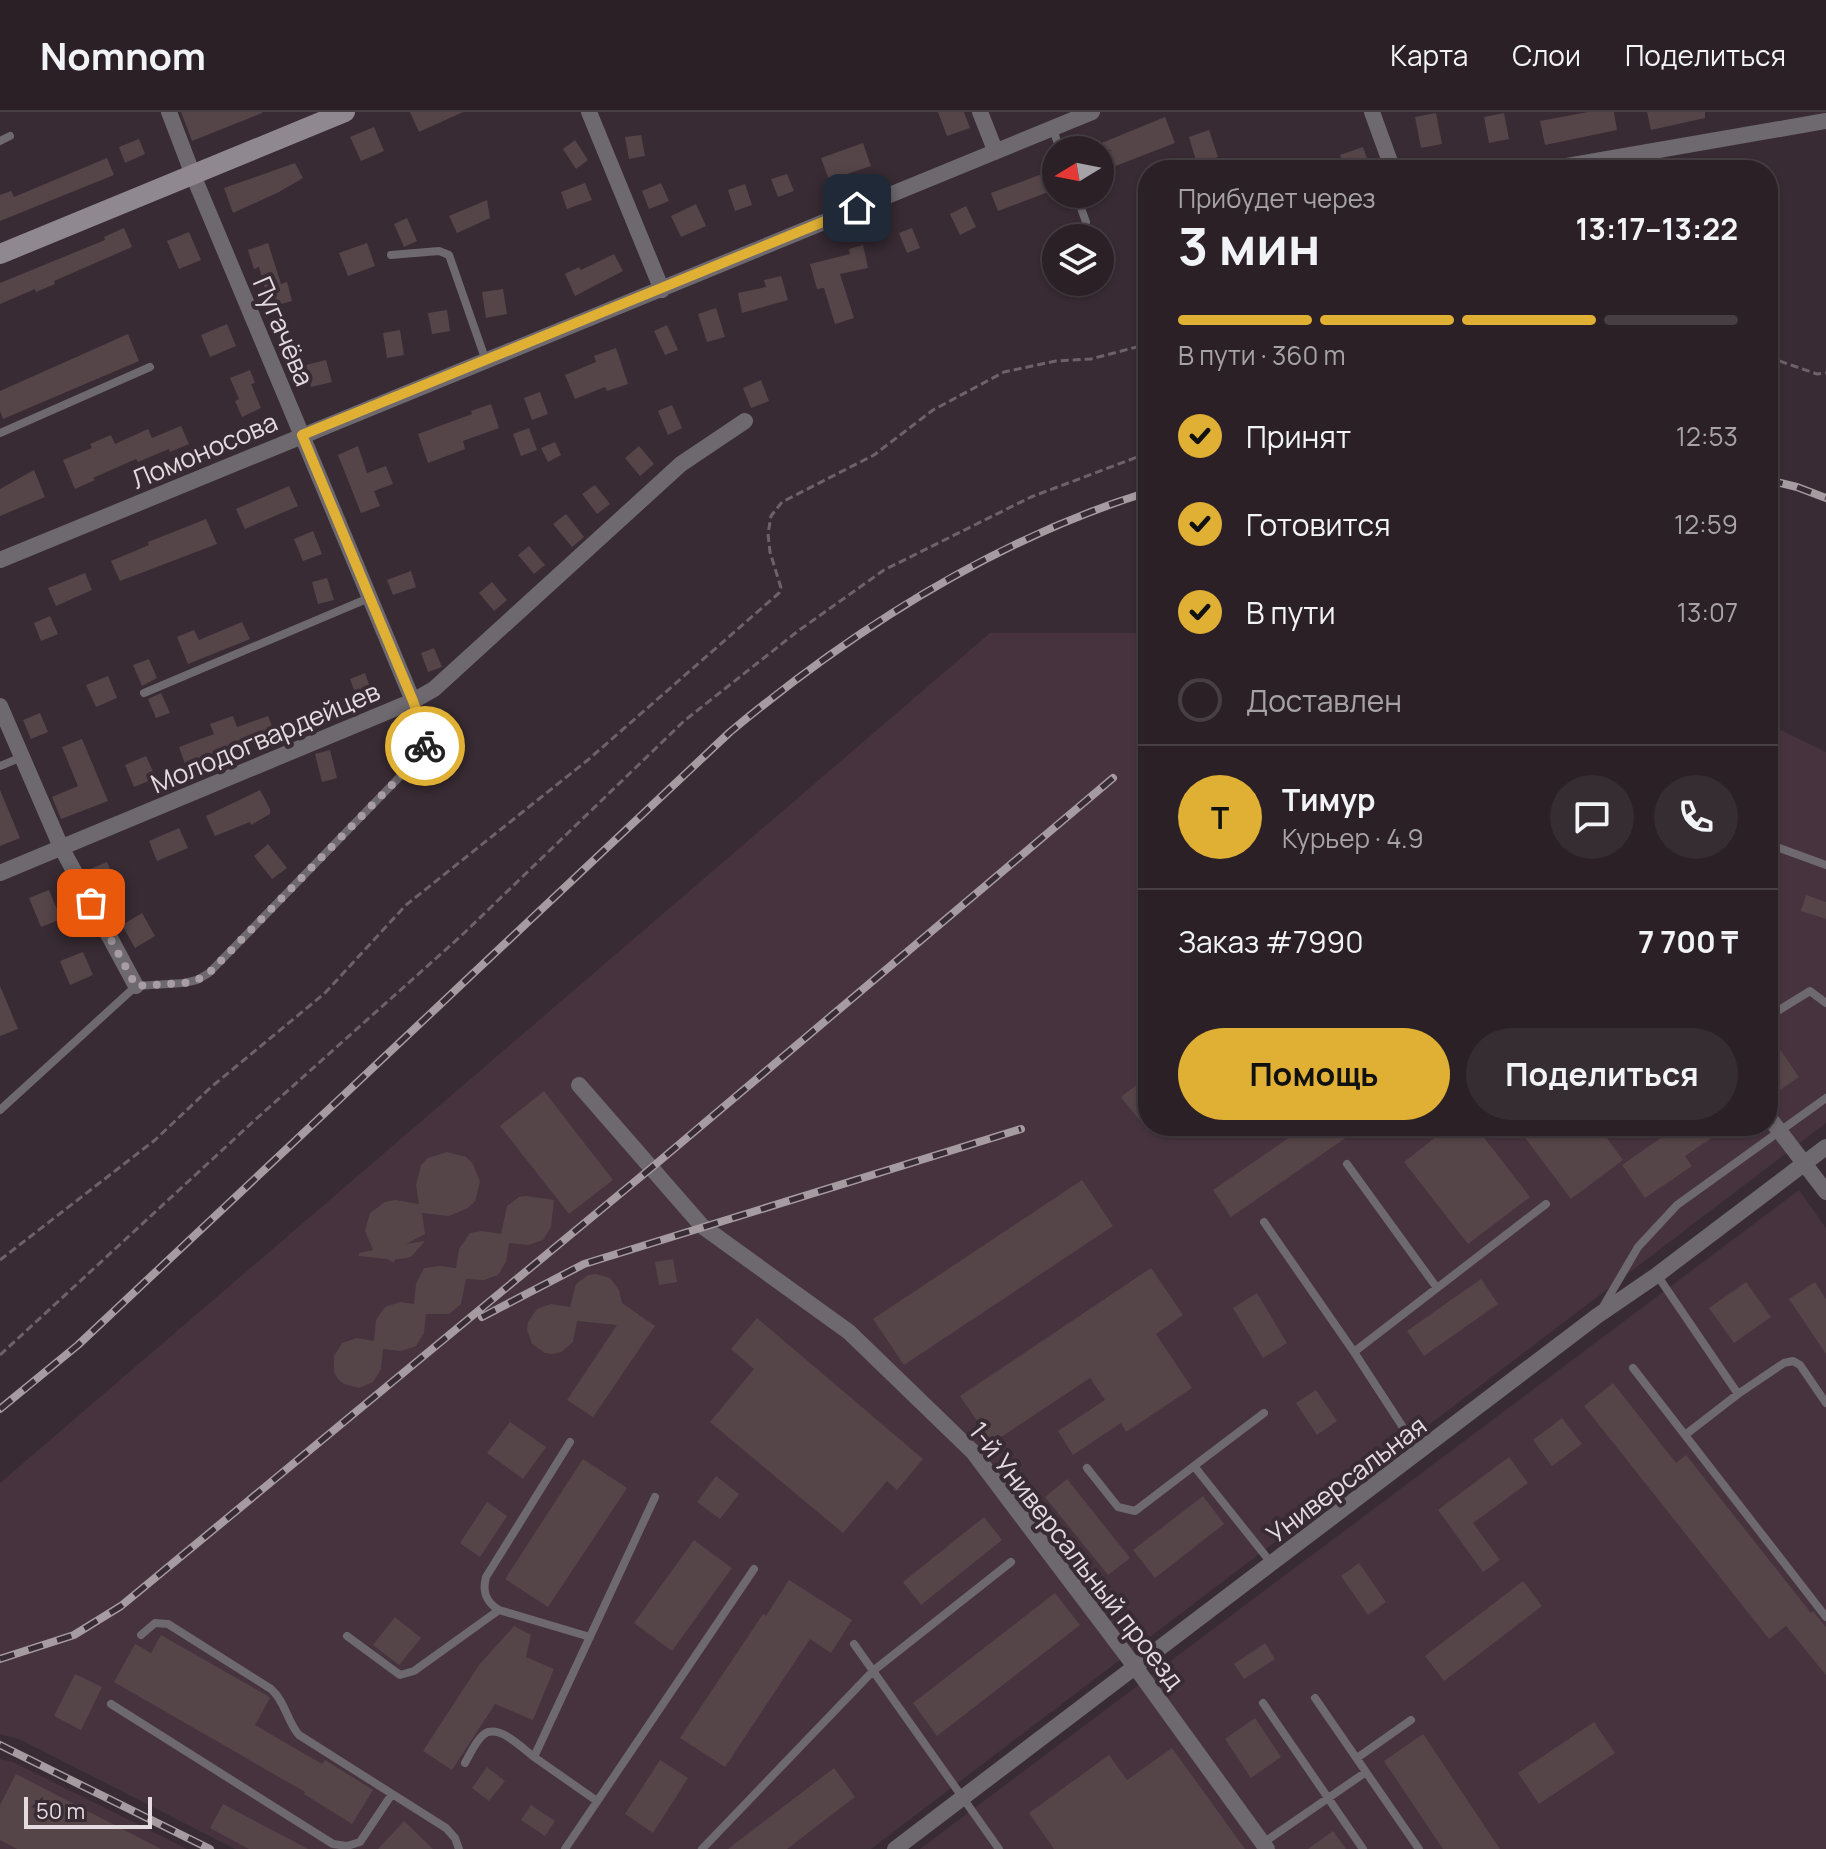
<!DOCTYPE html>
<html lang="ru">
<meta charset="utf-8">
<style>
:root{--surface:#2a2026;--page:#362d32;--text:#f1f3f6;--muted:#a5a3a7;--line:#463e43;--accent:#dfb033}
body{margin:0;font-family:Manrope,sans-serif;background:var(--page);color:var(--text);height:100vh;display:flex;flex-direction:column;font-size:30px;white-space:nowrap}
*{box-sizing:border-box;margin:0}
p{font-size:26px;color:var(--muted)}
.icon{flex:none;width:44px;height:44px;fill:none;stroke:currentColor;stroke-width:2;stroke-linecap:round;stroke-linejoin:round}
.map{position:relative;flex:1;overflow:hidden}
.side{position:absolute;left:1138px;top:48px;width:640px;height:976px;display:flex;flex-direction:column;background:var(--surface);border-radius:32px;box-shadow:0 2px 6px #0004,0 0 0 2px var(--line)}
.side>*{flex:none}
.needle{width:52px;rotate:260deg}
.tools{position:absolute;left:1042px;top:24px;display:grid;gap:16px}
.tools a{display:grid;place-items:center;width:72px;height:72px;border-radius:50%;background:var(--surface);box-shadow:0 2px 6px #0004,0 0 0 2px var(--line);font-size:40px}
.scale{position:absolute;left:24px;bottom:20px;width:128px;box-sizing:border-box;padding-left:8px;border:4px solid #e4dbe0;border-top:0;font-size:22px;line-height:28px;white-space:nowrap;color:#e4dbe0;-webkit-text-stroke:6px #382b33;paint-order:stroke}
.pin{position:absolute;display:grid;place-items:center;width:68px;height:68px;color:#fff;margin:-34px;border-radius:16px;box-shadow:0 4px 12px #0006}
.courier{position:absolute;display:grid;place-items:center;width:80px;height:80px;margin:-40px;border:6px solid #dfb033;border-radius:50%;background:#fff;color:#222;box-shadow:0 2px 10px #0007}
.headline em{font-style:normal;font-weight:700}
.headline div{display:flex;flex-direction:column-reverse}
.headline{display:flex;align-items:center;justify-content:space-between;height:136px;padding:0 40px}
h1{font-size:52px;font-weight:700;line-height:60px}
.bar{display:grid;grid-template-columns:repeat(4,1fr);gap:12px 8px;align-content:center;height:96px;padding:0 40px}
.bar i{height:10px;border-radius:6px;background:var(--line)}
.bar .active{background:var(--accent)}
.bar p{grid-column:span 4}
.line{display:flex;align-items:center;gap:20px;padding:0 40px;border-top:2px solid var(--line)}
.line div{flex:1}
.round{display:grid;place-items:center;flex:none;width:84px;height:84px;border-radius:42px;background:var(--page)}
ol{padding:0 40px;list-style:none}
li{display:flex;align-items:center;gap:24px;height:88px}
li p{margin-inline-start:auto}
li .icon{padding:8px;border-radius:50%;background:var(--accent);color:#111;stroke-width:4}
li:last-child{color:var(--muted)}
li i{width:44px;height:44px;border:4px solid var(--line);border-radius:50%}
.action{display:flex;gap:16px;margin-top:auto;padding:16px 40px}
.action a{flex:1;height:92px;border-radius:48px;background:var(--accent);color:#111;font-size:32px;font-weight:700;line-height:92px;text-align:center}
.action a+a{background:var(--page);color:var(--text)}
header{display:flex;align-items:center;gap:48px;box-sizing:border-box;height:112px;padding:0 40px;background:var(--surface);border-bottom:2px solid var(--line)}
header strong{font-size:38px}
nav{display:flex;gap:44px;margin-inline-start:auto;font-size:28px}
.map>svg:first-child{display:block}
.built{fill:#46333e}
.building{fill:#554548}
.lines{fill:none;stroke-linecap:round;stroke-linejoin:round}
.path{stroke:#6d6269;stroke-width:3;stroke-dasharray:8 4;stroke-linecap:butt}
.service{stroke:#6d696e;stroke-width:8}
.minor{stroke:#6d696e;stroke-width:16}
.secondary{stroke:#908891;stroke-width:20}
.rail-casing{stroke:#a69ba1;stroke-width:8}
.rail{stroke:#382b33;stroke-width:5;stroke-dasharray:15;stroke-linecap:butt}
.done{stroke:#a89da3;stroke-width:8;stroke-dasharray:0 14.4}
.route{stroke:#dfb033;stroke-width:10}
.labels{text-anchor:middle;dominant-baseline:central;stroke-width:8;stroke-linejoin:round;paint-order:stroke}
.street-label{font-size:26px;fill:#e4dbe0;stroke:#382b33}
</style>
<header>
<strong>Nomnom</strong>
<nav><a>Карта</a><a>Слои</a><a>Поделиться</a></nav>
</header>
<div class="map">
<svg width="1826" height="1737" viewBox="0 0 1826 1737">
<rect width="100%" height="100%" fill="#382b33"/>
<!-- built -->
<path class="built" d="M990 521H1148V1014H1768V612L1826 640V1011L871 1737H235L21 1628 0 1622V1371Z
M1799 1078 1826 1116V1737H920Z
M0 1647 13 1650 187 1737H0Z"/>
<!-- building -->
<path class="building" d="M181 0H262V1L192 29Z
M410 0H463L419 20Z
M938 0H964L970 16 947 24Z
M1588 0H1614L1617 18 1545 33 1540 9Z
M1647 0H1705V6L1651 18Z
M1436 1 1442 32 1421 36 1415 5Z
M1504 1 1509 27 1489 31 1484 5Z
M1165 5 1175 31 1100 60V42L1112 38 1087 37Z
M374 15 384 39 361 49 350 25Z
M1209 18 1218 45 1197 52 1189 25Z
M641 23 645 44 629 47 625 25Z
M139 27 145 42 125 51 119 35Z
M575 28 588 48 576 57 563 37Z
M863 31 871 54 829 68 821 46Z
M1363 35 1371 58H1345L1340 43Z
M107 46 114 63 0 109V83L11 79 14 85Z
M295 51 303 66 279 80 233 101 224 76Z
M1050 59 1056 77 998 99 991 81Z
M787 62 794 79 778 85 771 67Z
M585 71 592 88 567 97 561 80Z
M661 71 669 89 649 97 642 79Z
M745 72 752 93 735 99 728 78Z
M487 88 490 106 457 121 449 104Z
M696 92 706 114 681 125 671 104Z
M966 94 976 115 960 123 950 102Z
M407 106 417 129 404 135 394 112Z
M124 116 132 135 54 169 55 172 36 180 35 177 0 192V171L105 128 104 125Z
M912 116 920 136 907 141 899 121Z
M189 120 201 148 179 157 167 129Z
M268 131 281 172 287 170 292 189 270 195 259 155 254 157 248 138Z
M367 131 375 154 348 164 339 141Z
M863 133 868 156 840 162 854 206 835 212 824 176 817 177 810 152 850 142 849 137Z
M614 142 623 159 575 184 565 162 579 155 581 158Z
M781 164 788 188 742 201 738 181 766 175 764 168Z
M503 177 507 202 486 206 482 180Z
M716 196 725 225 707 230 698 202Z
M447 198 450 219 432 222 428 201Z
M227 212 236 234 210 245 201 223Z
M667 213 678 238 665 243 654 219Z
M400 218 404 243 387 246 383 221Z
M128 222 139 249 3 307 0 299V279Z
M616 236 628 272 607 279 605 275 575 287 565 263 596 250 594 244Z
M326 248 332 270 311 275 306 253Z
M250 258 255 271 251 272 261 296 242 305 235 289 239 287 230 266Z
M761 268 769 289 751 296 743 276Z
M540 280 548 302 532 308 524 286Z
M491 292 499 316 463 329 465 337 428 351 418 322 472 302 471 299Z
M672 293 682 316 668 323 658 299Z
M181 314 189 332 170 340 169 337 138 350 136 347 93 366 95 368 75 377 63 348 92 336 90 332 111 323 115 332 148 317 152 326Z
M529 316 537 338 521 344 513 322Z
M555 330 561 343 548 350 541 336Z
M358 334 367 361 386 354 393 372 374 379 380 394 361 401 338 343Z
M639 334 654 352 640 364 625 346Z
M34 358 45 385 0 404V377Z
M595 373 610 392 597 402 582 382Z
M289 374 298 394 245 417 236 397Z
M566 402 584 425 572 435 553 412Z
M206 407 217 432 120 469 111 449 149 433 148 430Z
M313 419 322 442 303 449 294 427Z
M529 434 545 453 534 462 518 443Z
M411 459 416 475 393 483 387 468Z
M85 461 92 478 56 494 48 476Z
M327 466 334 488 318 492 312 470Z
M492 470 507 488 494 499 479 481Z
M50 504 58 522 41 529 34 511Z
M242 510 250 527 188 552 177 525 194 518 199 528Z
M434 536 442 555 428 560 421 541Z
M149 547 157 566 142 574 133 553Z
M365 561 372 581 357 586 350 567Z
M108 564 117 586 96 595 86 573Z
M161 581 170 601 156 606 148 587Z
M40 601 48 620 31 627 23 608Z
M233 604 237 615 268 604 275 621 263 626 261 623 202 646 203 648 186 655 179 635 214 622 210 612Z
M82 627 108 689 61 707 52 685 78 674 62 635Z
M330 638 337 666 322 670 315 642Z
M146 644 156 666 134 675 125 653Z
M0 678 20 726 0 734Z
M260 678 270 697V702L251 713 250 710 215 724 206 704Z
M179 716 188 736 157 749 149 729Z
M268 732 287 756 272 767 254 744Z
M107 750 116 772 99 779 90 757Z
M49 778 61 807 41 815 29 786Z
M1806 783 1826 790V807L1801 799Z
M142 801 155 824 135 836 122 813Z
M83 840 93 863 70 873 60 849Z
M0 874 18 917 0 924Z
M1768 920 1799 965 1768 986Z
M1138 972 1148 984V1019L1121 985Z
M544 979 613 1068 569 1102 500 1014Z
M1306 1014H1363L1231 1105 1213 1078Z
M1450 1014H1475L1530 1085 1468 1132 1404 1050Z
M1516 1014H1598L1623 1048 1571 1087Z
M1678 1014H1729L1685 1044 1692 1054 1645 1086 1622 1053Z
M447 1040 466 1045 473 1052 480 1070 475 1089 468 1096 449 1104 422 1101 425 1122 406 1132 425 1129 411 1145 394 1148 395 1151 387 1147 359 1144V1141L373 1138 365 1119 370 1101 385 1090 395 1088 419 1092 416 1073 421 1053 428 1046Z
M1082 1068 1113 1114 904 1253 873 1207Z
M527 1084 554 1088 551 1115 543 1128 528 1133 509 1131 506 1150 498 1163 484 1168 466 1167 461 1192 449 1202H426L424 1221 416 1234 401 1239 383 1237 381 1257 373 1270 359 1276 344 1272 338 1267 334 1260V1244L342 1231 357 1226 374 1229 376 1208 385 1195 400 1190 414 1192 416 1172 424 1156 440 1154 456 1156 459 1137 470 1121 482 1119 501 1122 507 1094 519 1085Z
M673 1147 677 1170 659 1173 655 1150Z
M1151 1156 1183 1203 1156 1222 1192 1276 1126 1320 1121 1311 1073 1343 1058 1319 1105 1288 1090 1266 992 1331 960 1284Z
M596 1162 610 1166 619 1178 622 1191 655 1214 593 1305 567 1288 617 1213 577 1209 573 1230 561 1240 553 1242 545 1241 532 1232 527 1218 528 1210 537 1197 551 1192 570 1195 576 1172 588 1163Z
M1481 1167 1498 1192 1424 1244 1407 1219Z
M1746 1170 1771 1205 1734 1231 1709 1196Z
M1815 1170 1826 1187V1242L1789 1187Z
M1257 1181 1287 1231 1263 1246 1233 1196Z
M757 1206 923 1347 897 1378 887 1369 843 1421 710 1310 754 1257 731 1237Z
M1613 1271 1676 1351 1686 1343 1811 1501 1813 1499 1826 1515V1563L1786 1514 1769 1527 1584 1294Z
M1316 1278 1337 1309 1317 1323 1296 1291Z
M1562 1306 1582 1332 1552 1354 1533 1328Z
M510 1310 546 1335 523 1367 487 1341Z
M1509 1345 1528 1371 1473 1411 1500 1448 1483 1460 1438 1398Z
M583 1347 627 1376 548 1495 505 1467Z
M716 1364 739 1382 720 1407 697 1390Z
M1067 1367 1130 1446 1108 1463 1045 1385Z
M1203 1384 1224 1412 1155 1466 1133 1438Z
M487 1390 507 1404 480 1445 460 1431Z
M984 1405 1002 1428 921 1493 903 1470Z
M694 1428 732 1456 672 1539 634 1511Z
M1359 1451 1386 1490 1368 1503 1341 1464Z
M789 1468 852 1508 831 1541 810 1527 725 1655 680 1626 763 1502 766 1504Z
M1523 1469 1542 1494 1444 1569 1425 1544Z
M1055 1481 1080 1513 937 1624 913 1591Z
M395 1505 421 1526 399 1553 373 1533Z
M514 1514 531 1523 526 1545 554 1557 533 1608 495 1592 452 1658 423 1639 479 1553Z
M161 1523 268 1584 270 1586 255 1613 322 1652 325 1648 373 1678 352 1712 304 1682 305 1680 114 1570 135 1532 151 1541Z
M1265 1531 1275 1547 1244 1567 1234 1552Z
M75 1562 102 1575 81 1618 54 1604Z
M1255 1606 1281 1645 1251 1666 1225 1627Z
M1594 1610 1615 1641 1539 1692 1518 1661Z
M1423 1622 1500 1737H1443L1384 1649Z
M1172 1636 1245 1737H1054L1029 1701 1109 1643 1127 1668Z
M660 1648 688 1666 653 1721 625 1702Z
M487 1655 505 1669 489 1689 472 1676Z
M834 1656 855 1685 787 1737H728Z
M16 1662 161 1737H17L0 1728V1693Z
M223 1692 308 1737H249L210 1716Z
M531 1693 555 1709 545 1724 521 1708Z
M404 1709 433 1737H378Z
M1333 1719 1346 1737H1308Z"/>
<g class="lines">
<!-- path -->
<path class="path" d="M1768 245 1817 262 1826 261
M0 1148 155 1028 210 976 325 881 406 793 589 647 779 481 781 476 770 440 768 422 771 404 782 390 874 343 933 298 1004 260 1056 249 1091 247 1148 232
M0 1243 256 1007 461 824 684 609 798 519 884 458 1031 385 1148 341"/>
<!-- service -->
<path class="service" d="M1053 17 1060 38
M0 29 10 24
M1076 82 1086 110
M391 143 439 139 449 143 486 249
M0 321 150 255
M144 581 369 486
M0 654 22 645
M1768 732 1826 753
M1768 905 1810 879 1826 891
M0 998 136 874 184 871 197 868 209 861 419 645 425 629 414 590
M1347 1052 1437 1176
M1264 1110 1354 1240 1546 1092
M1657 1163 1738 1282 1784 1251 1793 1249 1800 1253 1826 1291
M1604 1193 1638 1135 1677 1093 1826 986
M1354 1240 1419 1340
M1633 1256 1826 1505
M1685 1323 1738 1282
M1194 1354 1264 1301
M1087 1356 1118 1395 1135 1399 1194 1354 1272 1452
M499 1498C486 1490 482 1480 486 1465L570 1330
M141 1523 155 1511 168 1512 271 1577C285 1589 287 1609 299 1623L446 1716 455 1726 459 1737
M347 1524 400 1563 414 1559 499 1498 590 1525
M854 1532 999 1737
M1315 1586 1419 1737
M1263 1591 1363 1737
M111 1592 333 1732 347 1734 360 1730 392 1682
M1357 1646 1411 1608
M465 1651C470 1642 476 1629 483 1623 498 1610 523 1637 534 1645
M597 1689 534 1645 655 1385
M1263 1731 1366 1660
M565 1737 754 1457
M702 1737 873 1559 1011 1450"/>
<!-- minor -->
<path class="minor" d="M169 0 193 63 413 589
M589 0 662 178
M980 0 995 38
M1372 0 1393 58
M1544 58 1826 9
M0 448 1092 0
M0 594 61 735 136 874
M0 761 413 589 434 577 681 352 745 309
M579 973 702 1114 849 1220 973 1340 1136 1556 1267 1737
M1768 1004 1826 1080
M895 1737 1597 1204 1657 1163 1826 1035"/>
<!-- secondary -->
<path class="secondary" d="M0 142 345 0"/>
<defs>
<path id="rail" d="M1768 368 1797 375 1826 386
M482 1205 584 1152 1021 1017
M0 1297 78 1233 730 620C854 517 993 428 1148 380
M0 1547 74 1523 121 1494 650 1057 1113 666
M0 1633 210 1737"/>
</defs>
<!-- rail casing -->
<use href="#rail" class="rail-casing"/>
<!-- rail -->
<use href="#rail" class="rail"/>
</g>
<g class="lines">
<!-- done -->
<path class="done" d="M91 791 136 874 184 871 197 868 209 861 419 645 425 634"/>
<!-- route -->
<path class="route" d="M425 634V623L413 589 302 323 857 96"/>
</g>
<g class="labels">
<!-- street labels -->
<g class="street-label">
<text transform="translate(284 219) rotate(67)">Пугачёва</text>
<text transform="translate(204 338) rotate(-23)">Ломоносова</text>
<text transform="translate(265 625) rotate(-23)">Молодогвардейцев</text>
<text transform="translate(1346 1367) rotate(-37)">Универсальная</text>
<text transform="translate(1077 1443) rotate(52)">1-й Универсальный проезд</text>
</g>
</g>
</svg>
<div class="tools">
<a><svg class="needle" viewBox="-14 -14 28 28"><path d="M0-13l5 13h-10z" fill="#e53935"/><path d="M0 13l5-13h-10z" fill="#a5a3a7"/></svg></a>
<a><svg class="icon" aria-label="layers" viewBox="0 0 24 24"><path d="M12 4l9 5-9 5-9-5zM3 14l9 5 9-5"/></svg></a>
</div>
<div class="scale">50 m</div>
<div class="pin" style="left:91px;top:791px;background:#ea580c"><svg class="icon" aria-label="bag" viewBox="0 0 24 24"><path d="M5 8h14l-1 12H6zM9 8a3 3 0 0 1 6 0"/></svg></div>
<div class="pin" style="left:857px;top:96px;background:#1f2937"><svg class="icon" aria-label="home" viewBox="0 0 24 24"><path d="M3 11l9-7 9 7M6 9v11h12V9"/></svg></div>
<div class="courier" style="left:425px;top:634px"><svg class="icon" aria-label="bike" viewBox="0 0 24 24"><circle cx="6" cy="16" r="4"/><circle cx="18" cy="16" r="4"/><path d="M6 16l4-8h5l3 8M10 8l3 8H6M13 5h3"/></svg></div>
<section class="side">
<div class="headline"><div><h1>3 мин</h1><p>Прибудет через</p></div><em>13:17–13:22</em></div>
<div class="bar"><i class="active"></i><i class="active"></i><i class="active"></i><i></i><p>В пути · 360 m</p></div>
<ol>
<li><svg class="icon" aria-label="check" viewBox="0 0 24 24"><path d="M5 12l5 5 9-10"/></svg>Принят<p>12:53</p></li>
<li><svg class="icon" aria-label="check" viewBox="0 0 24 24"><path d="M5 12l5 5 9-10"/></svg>Готовится<p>12:59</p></li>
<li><svg class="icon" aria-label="check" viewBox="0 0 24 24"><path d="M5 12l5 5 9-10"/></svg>В пути<p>13:07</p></li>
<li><i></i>Доставлен</li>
</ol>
<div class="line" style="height:144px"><b class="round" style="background:var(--accent);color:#111">Т</b><div><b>Тимур</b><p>Курьер · 4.9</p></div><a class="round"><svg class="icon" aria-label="chat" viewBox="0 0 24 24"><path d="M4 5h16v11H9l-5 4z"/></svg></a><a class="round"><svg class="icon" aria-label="phone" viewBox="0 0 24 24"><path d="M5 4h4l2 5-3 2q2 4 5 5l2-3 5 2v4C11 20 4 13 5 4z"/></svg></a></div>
<div class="line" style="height:104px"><div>Заказ #7990</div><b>7 700 ₸</b></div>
<div class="action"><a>Помощь</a><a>Поделиться</a></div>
</section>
</div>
